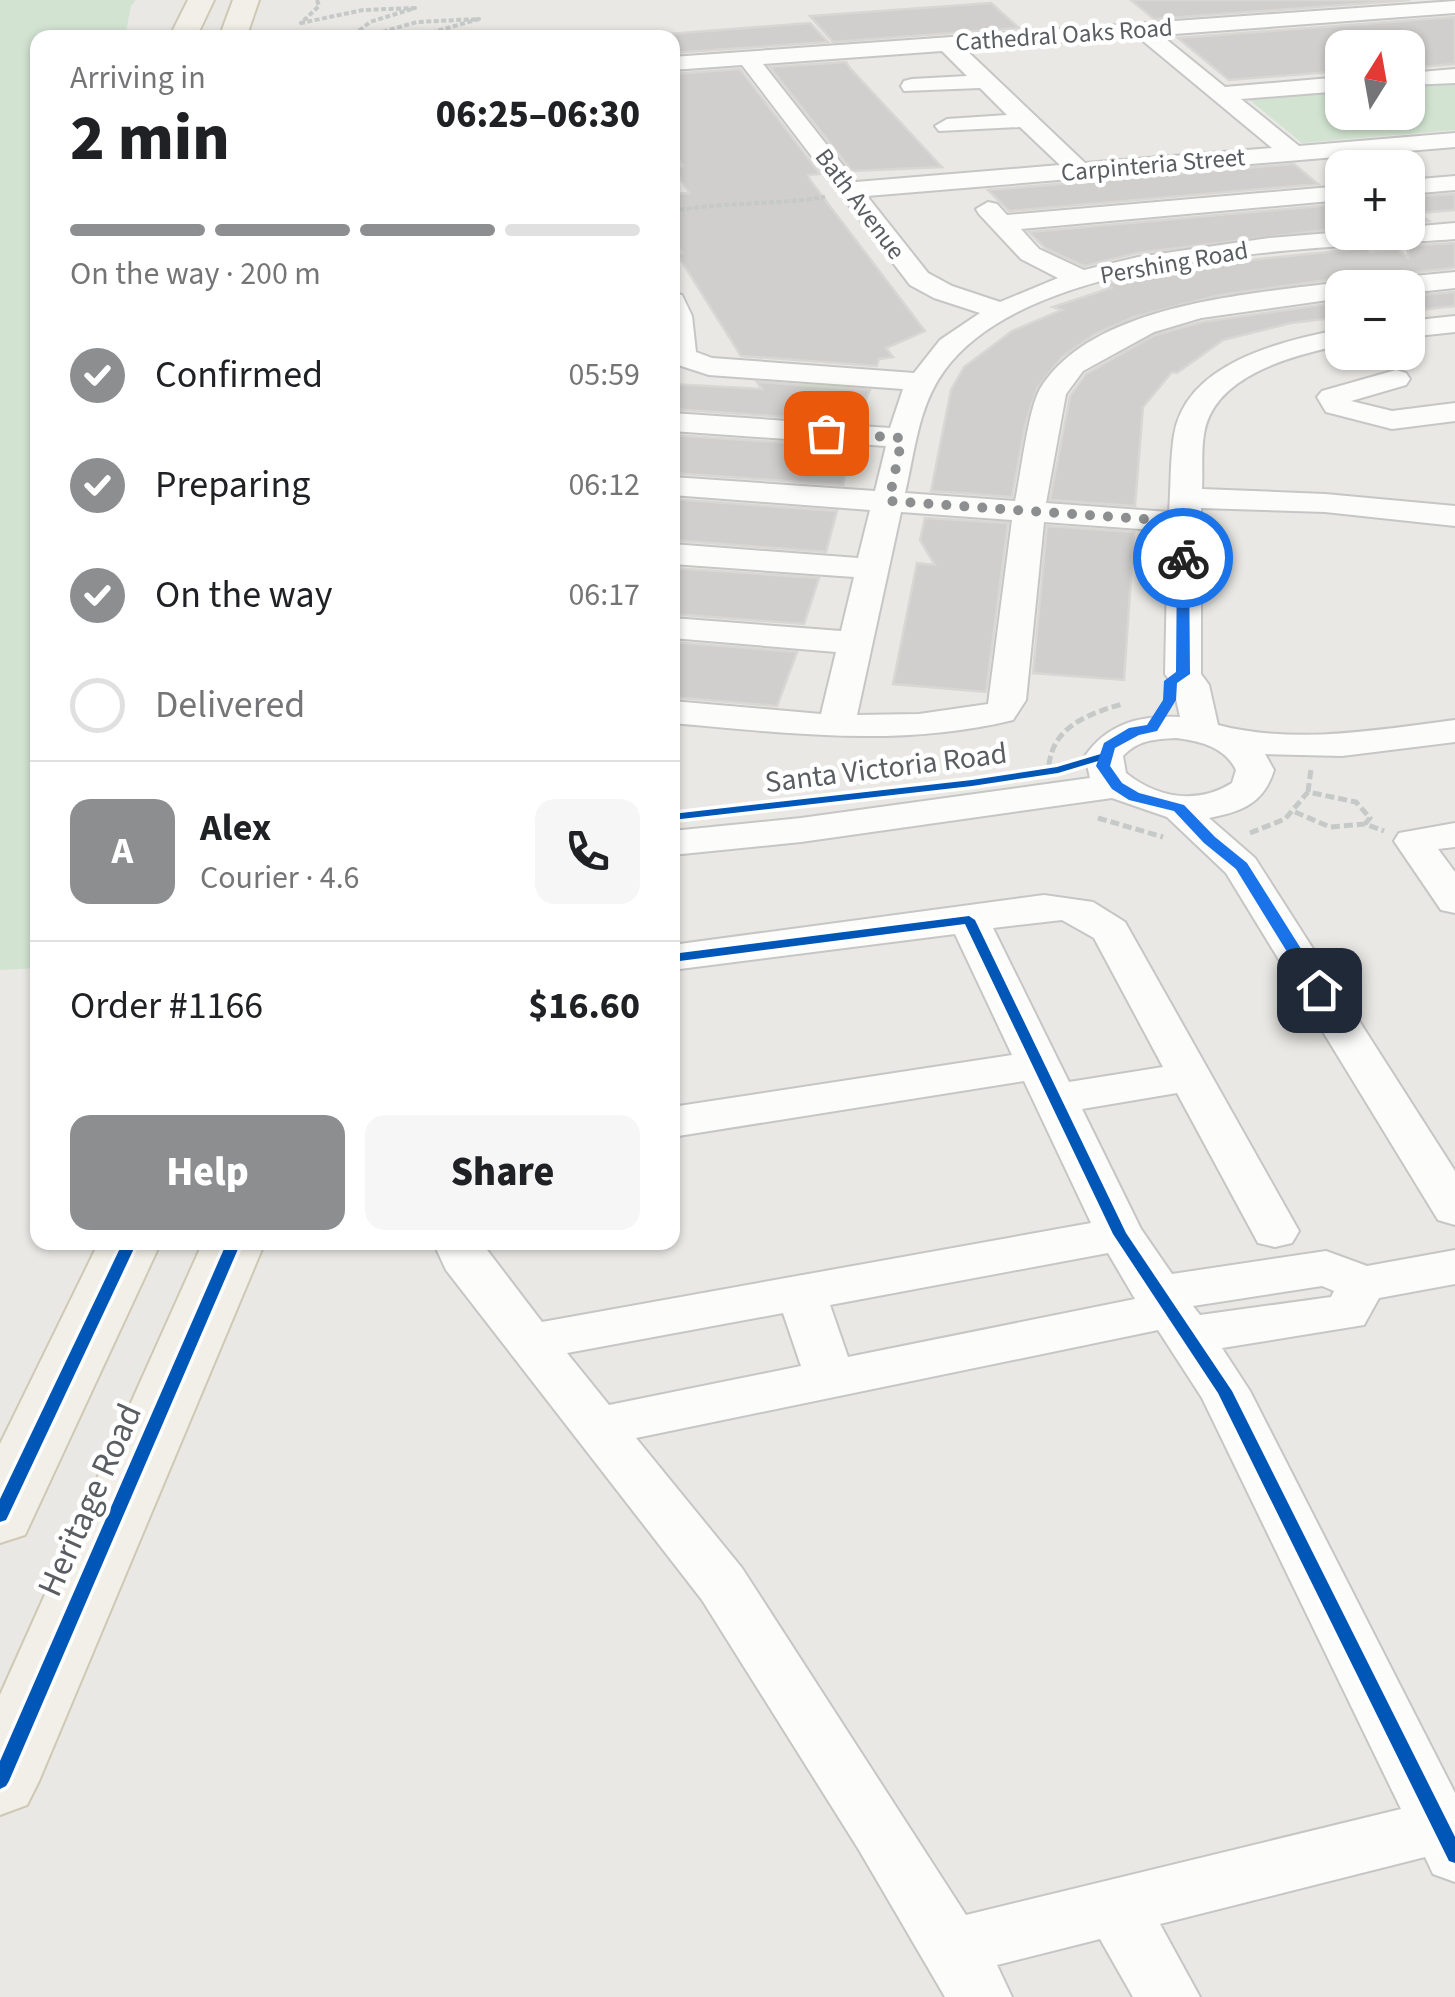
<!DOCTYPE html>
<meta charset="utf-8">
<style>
:root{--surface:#fff;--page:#f6f6f6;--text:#202124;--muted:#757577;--line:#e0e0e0;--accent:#8c8e8f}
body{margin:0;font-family:"Source Sans 3",sans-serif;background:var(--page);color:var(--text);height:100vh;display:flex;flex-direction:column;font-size:38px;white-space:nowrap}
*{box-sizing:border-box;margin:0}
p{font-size:32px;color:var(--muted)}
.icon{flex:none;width:55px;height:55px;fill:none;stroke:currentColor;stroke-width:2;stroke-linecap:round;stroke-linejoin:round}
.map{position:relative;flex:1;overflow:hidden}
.drawer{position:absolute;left:30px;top:30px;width:650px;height:1220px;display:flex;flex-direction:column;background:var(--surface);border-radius:20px;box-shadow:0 2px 8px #0004}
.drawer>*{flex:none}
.needle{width:65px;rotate:11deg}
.fabs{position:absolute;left:1325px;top:30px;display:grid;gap:20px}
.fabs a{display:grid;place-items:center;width:100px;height:100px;border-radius:20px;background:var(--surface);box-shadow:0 2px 8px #0004;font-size:50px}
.pin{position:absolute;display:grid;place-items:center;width:85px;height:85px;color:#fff;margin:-42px;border-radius:20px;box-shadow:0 5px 15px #0006}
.courier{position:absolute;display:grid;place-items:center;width:100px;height:100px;margin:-50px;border:8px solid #1a73e8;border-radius:50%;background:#fff;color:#222;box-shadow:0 2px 12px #0007}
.headline em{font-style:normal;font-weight:800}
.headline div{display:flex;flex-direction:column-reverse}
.headline{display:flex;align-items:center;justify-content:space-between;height:170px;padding:0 40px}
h1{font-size:65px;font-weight:800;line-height:75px}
.bar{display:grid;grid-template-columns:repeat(4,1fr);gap:15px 10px;align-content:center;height:120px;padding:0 40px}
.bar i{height:12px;border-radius:8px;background:var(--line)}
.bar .on{background:var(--accent)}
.bar p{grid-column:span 4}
.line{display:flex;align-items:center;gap:25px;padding:0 40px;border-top:2px solid var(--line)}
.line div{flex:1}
.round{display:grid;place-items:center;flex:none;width:105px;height:105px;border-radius:20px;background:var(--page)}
ol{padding:0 40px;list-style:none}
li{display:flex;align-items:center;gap:30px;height:110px}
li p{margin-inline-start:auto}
li .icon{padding:10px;border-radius:50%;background:var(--accent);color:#fff;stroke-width:4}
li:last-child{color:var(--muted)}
li i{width:55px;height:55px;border:5px solid var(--line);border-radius:50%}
.action{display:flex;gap:20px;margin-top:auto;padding:20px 40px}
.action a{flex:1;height:115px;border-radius:20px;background:var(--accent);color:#fff;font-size:40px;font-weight:800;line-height:115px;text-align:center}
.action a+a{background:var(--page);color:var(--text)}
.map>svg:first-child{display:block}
.green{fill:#d2e4d1}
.building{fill:#d0cfcd;stroke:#d8d7d4;stroke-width:2.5}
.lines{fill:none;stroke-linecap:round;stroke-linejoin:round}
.minor-casing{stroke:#c6c6c6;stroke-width:4}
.major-casing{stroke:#cfc8b4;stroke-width:4}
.path-far1{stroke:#c5c9c7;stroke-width:4;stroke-dasharray:5 2.5;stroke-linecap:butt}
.path{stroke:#c5c9c7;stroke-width:5;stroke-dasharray:9 4;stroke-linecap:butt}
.minor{fill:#fcfcfb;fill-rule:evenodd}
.major{fill:#f1efe7;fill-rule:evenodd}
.cycleway-casing{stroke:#fff;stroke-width:7}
.cycleway{fill:#0057b8;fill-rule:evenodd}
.route{fill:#1a73e8}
.done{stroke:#8c8e8f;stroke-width:10;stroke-dasharray:0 18}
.labels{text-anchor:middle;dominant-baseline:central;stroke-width:9;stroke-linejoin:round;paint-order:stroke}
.far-street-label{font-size:25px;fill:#5a5d61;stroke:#fff}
.street-label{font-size:30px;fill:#5a5d61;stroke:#fff}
.near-street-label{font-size:35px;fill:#5a5d61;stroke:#fff}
</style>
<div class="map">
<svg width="1455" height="1997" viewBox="0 0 1455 1997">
<rect width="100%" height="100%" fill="#e9e8e4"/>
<!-- green -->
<path class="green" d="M0 0H136L131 6 125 37 38 38V968L0 970Z
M1455 81V130L1302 143 1247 98 1342 90V112H1408V85Z"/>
<!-- building -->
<path class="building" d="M1131 0H1410L1154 19Z
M991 3 1019 28 833 42 810 16Z
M1455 17V64L1408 68V48H1342V71L1229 80 1178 38Z
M810 23 828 42 672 53V38L656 35Z
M846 62 849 67 942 167 852 171 770 67Z
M740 69 820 174 808 175 810 180 925 331 886 348 893 357 879 359 877 366 741 356 677 254 682 253 672 237V194L689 193 673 167 683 166 672 150V74Z
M1294 164 1318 184 1009 211 988 190Z
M1455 194V210L1418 213 1429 221 1408 223V197Z
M1342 204V228L1137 253 1084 266 1045 248 1029 232Z
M1455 243V267L1446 269 1372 276 1361 282 1342 278 1220 295 1134 317 1095 334 1062 357 1037 388 1025 426 1012 497 931 491 951 390 964 367 1012 331 1062 310 1053 307 1111 288 1103 285 1109 283 1181 267 1367 248 1370 252 1397 249 1408 258V246Z
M1455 292V306L1408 311V296Z
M1342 302V317L1291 323 1223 340 1177 373 1172 372 1143 407 1135 506 1050 500 1070 396 1086 374 1155 335 1202 322Z
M757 382 870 390 857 422 672 409V384L762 389Z
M672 435 851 447 843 485 672 473Z
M672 499 837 511 826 552 672 540Z
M925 518 1008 523 986 692 893 684 917 563 935 565 920 540Z
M1047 526 1134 532 1124 680 1033 673Z
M672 568 819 578 804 624 672 614Z
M672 642 797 652 777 706 672 697Z"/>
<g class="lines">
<defs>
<path id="minor" d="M1455 1V13L1161 35 1225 87 1342 77V91L1241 99 1299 146 1455 133V147L867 196 928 273 952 286 1000 302 1058 278 1021 259 979 214 976 209 988 202 997 204 1007 215 1342 186V200L1021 229 1039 249 1084 270 1138 257 1269 238 1342 232H1408V227L1455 223V239C1319 249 1030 251 944 371 918 407 915 451 905 493L1015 501C1021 474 1028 410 1040 389 1092 303 1252 294 1342 282L1351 284 1354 288H1342V298L1201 318 1154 332 1083 371 1066 394 1046 503 1169 512C1171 487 1170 460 1174 435 1186 362 1283 341 1342 329V345C1294 355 1213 375 1204 434 1201 452 1203 471 1202 489L1325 494 1455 506V526L1325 512 1201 508V674L1209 685 1218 725C1294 745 1378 730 1455 720V742L1342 756 1265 754 1274 770C1264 803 1242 812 1209 818L1255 858 1455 1171V1225L1438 1220 1226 873 1167 817 1112 798 801 842 672 855V831L801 818 1090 778 1085 756C1108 723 1141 715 1180 717L1173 685 1165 674 1168 531 1044 522 1026 700 1013 720C899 748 787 733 672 723V701L821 714 836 652 672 638V618L841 631 854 577 672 564V544L858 558 870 510 672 495V477L875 491 886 446 672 431V413L890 428 903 389 709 375 672 363V293L682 295 692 316 696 352 712 358 914 373 940 340 980 313 934 298 910 285 742 65 672 70V57ZM1137 36 1272 148 1085 163 965 49ZM942 51 967 76 912 79 904 81 901 86 904 91 980 88 1007 115 947 119 935 126 939 131 1020 127 1060 165 856 182 763 64ZM901 512 1012 520 988 704 919 714 857 715ZM1176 738C1200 741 1225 747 1236 770L1232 783C1197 805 1157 798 1126 773L1123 756C1138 740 1155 739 1176 738Z
M1455 69V83L1408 85V73Z
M1455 176V190L1408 194V180Z
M1455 272V288L1408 293V288H1359L1372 280Z
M1455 316V332L1408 337V321Z
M1396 370 1406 373 1410 379 1406 385 1351 401 1392 411 1455 403V421L1392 429 1326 412 1317 397 1322 391Z
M1455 823V847L1438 849 1455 872V913L1441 910 1394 841 1399 833Z
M1044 895 1093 902 1125 922 1299 1231 1292 1243 1275 1247 1258 1243 1177 1093 1082 1109 1141 1229 1172 1274 1326 1251 1367 1266 1455 1250V1284L1379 1298 1364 1325 1222 1348 1250 1391 1455 1793V1882L1433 1874 1425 1857 1160 1924 1200 1997H1133L1100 1939 997 1965 1012 1997H945L859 1850 702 1600 446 1270 433 1242H481L542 1322 1091 1223 1024 1081 672 1137V1107L1012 1055 955 934 672 970V945ZM1062 920 1094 938 1163 1067 1069 1082 993 928ZM1108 1253 1135 1299 848 1357 830 1305ZM1322 1286 1334 1291 1331 1297 1200 1315 1193 1306ZM783 1313 801 1366 609 1405 567 1353ZM1158 1330 1202 1398 1401 1809 966 1915 742 1568 636 1438Z"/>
<path id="major" d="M188 0H214L196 38H169Z
M233 0H259L246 38H219Z
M99 1242H161L25 1535 0 1543V1444Z
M203 1242H265L39 1781 27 1805 0 1815V1695Z"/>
</defs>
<!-- minor casing -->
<use href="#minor" class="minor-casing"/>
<!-- major casing -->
<use href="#major" class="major-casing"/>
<!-- path-far1 -->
<path class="path-far1" d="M317 0 319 6 301 23 363 10 415 8 370 22 350 38
M361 38 417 22 479 19 412 38
M455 38H477
M672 211C723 202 774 205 825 197"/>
<!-- path -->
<path class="path" d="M1049 765C1053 726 1089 714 1122 704
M1308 792 1311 769
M1295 812 1330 827 1365 824
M1098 818 1163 837
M1250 833 1285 819 1308 792 1356 802 1370 818 1365 824 1384 831"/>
<!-- minor -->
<use href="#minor" class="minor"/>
<!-- major -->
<use href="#major" class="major"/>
<defs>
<path id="cycleway" d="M1104 753 1109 756 1108 758 1058 773 972 786 672 820V814L972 780 1057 767Z
M969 916 975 920 1126 1233 1232 1391 1455 1837V1863L1449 1861 1218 1393 1113 1234 965 924 672 962V954Z
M123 1242H137L8 1516 6 1520 0 1522V1499Z
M227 1242H241L9 1781 6 1786 0 1789V1761Z"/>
</defs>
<!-- cycleway casing -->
<use href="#cycleway" class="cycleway-casing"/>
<!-- cycleway -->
<use href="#cycleway" class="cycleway"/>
</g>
<!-- route -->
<path class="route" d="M1183 554 1189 558 1190 674 1177 683 1176 700 1157 731 1139 735 1115 748 1110 766 1122 783 1139 793 1184 805 1215 837 1247 863 1327 990 1325 994H1313L1236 869 1204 843 1174 811 1129 800 1112 789 1096 766 1104 743 1129 728 1147 725 1163 700 1164 681 1176 672 1177 558Z"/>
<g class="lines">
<!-- done -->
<path class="done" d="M826 433 902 438 889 501 1185 522 1183 558"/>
</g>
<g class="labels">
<!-- far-street labels -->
<g class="far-street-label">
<text transform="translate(1064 35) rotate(-4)">Cathedral Oaks Road</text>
<text transform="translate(1153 165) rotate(-5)">Carpinteria Street</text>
<text transform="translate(860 204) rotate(53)">Bath Avenue</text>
<text transform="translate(1174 263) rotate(-10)">Pershing Road</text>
</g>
<!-- street labels -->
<g class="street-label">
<text transform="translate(886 768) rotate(-7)">Santa Victoria Road</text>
</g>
<!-- near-street labels -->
<g class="near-street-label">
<text transform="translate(90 1500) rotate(-66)">Heritage Road</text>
</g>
</g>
</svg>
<div class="fabs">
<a><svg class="needle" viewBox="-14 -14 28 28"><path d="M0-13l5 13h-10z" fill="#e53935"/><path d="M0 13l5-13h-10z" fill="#757577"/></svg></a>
<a>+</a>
<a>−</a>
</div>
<div class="pin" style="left:826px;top:433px;background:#ea580c"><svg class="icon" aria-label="bag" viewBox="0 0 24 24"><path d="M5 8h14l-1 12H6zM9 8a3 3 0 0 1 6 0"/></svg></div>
<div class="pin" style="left:1319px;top:990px;background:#1f2937"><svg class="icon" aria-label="home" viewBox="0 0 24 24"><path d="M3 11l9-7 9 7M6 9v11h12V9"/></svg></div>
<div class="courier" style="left:1183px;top:558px"><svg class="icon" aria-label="bike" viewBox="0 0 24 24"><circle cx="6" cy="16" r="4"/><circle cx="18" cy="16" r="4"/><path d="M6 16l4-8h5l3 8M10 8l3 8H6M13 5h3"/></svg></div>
<section class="drawer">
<div class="headline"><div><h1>2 min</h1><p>Arriving in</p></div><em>06:25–06:30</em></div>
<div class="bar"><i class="on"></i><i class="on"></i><i class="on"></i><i></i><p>On the way · 200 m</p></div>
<ol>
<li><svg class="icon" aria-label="check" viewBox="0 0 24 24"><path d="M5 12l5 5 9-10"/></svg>Confirmed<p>05:59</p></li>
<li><svg class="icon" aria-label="check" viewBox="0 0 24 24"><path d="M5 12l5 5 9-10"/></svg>Preparing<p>06:12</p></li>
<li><svg class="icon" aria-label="check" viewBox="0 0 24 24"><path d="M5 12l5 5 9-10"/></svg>On the way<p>06:17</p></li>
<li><i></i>Delivered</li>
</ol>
<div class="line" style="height:180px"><b class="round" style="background:var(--accent);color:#fff">A</b><div><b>Alex</b><p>Courier · 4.6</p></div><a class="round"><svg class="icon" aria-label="phone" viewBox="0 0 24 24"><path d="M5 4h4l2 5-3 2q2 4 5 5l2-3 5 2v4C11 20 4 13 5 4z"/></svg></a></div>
<div class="line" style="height:130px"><div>Order #1166</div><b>$16.60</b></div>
<div class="action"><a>Help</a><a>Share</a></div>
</section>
</div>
